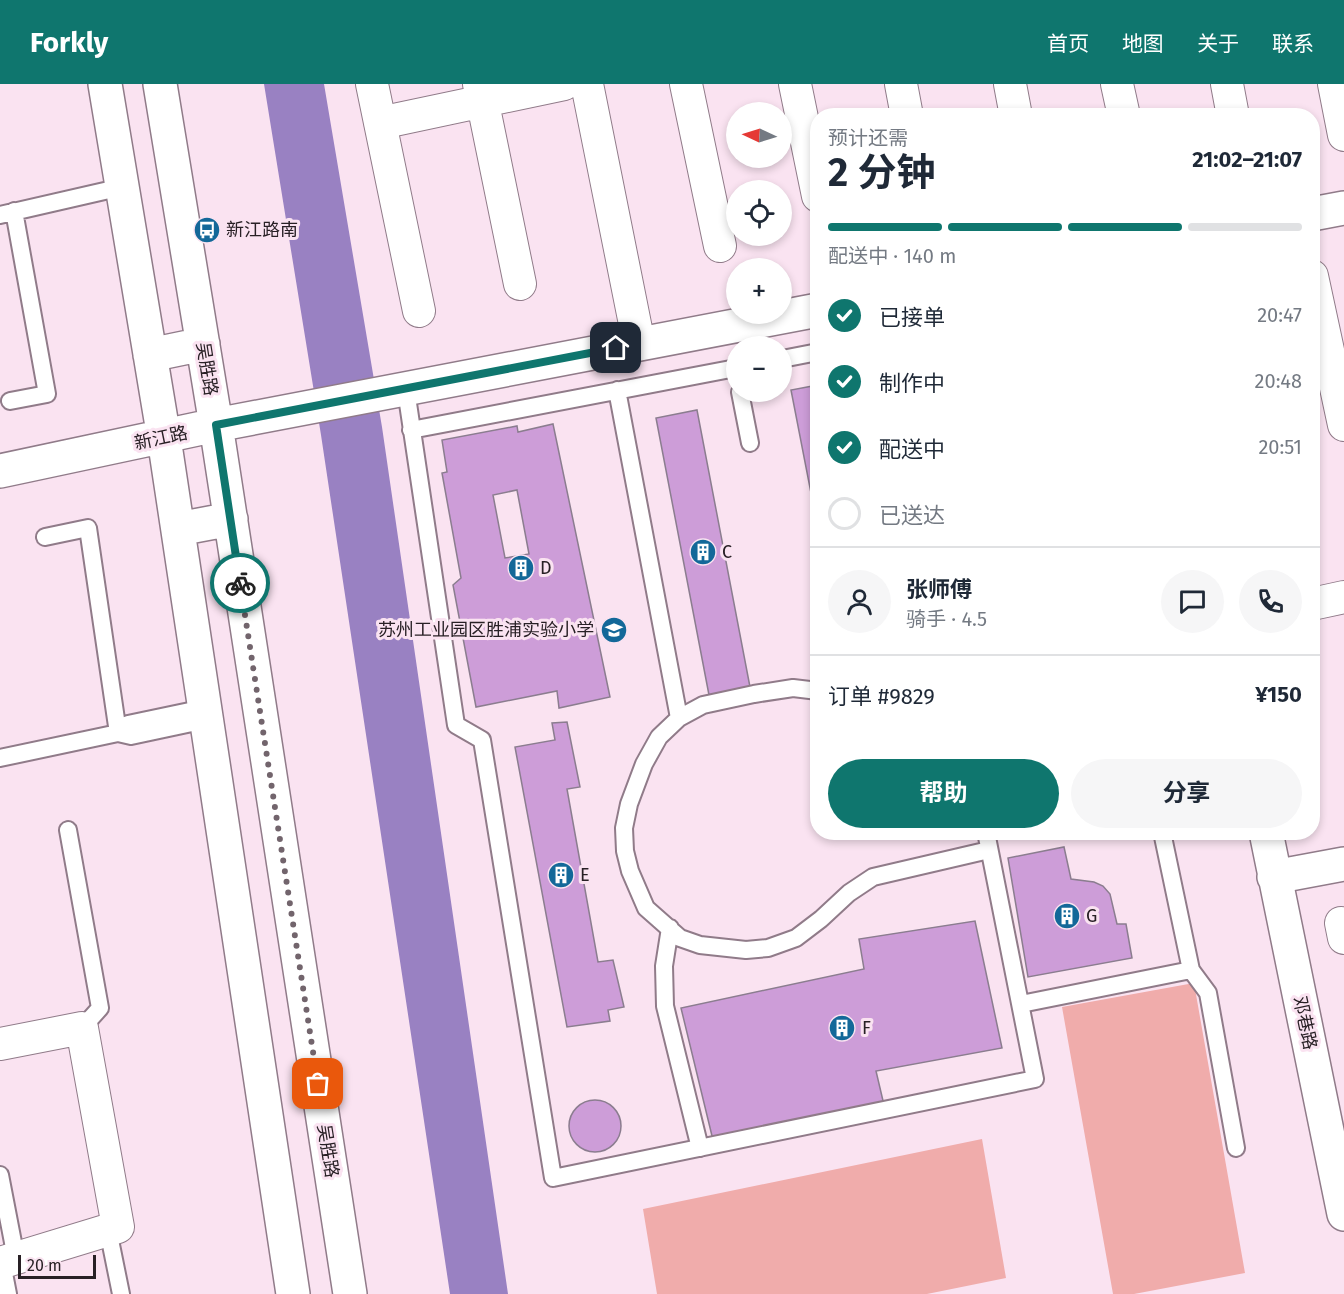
<!DOCTYPE html>
<html lang="zh">
<meta charset="utf-8">
<style>
:root{--surface:#fff;--page:#f6f6f7;--text:#1f2937;--muted:#747a83;--line:#e0e1e3;--accent:#0f766e}
body{margin:0;font-family:"Fira Sans","Noto Sans SC",sans-serif;background:var(--page);color:var(--text);height:100vh;display:flex;flex-direction:column;font-size:22px;white-space:nowrap}
*{box-sizing:border-box;margin:0}
p{font-size:20px;color:var(--muted)}
.icon{flex:none;width:33px;height:33px;fill:none;stroke:currentColor;stroke-width:2;stroke-linecap:round;stroke-linejoin:round}
.map{position:relative;flex:1;overflow:hidden}
.details{position:absolute;left:810px;top:24px;width:510px;height:732px;display:flex;flex-direction:column;background:var(--surface);border-radius:24px;box-shadow:0 3px 9px #0003}
.details>*{flex:none}
.needle{width:39px;rotate:274deg}
.fabs{position:absolute;left:726px;top:18px;display:grid;gap:12px}
.fabs a{display:grid;place-items:center;width:66px;height:66px;border-radius:50%;background:var(--surface);box-shadow:0 3px 9px #0003;font-size:30px}
.scale{position:absolute;left:18px;bottom:15px;width:78px;box-sizing:border-box;padding-left:6px;border:3px solid #282025;border-top:0;font-size:16px;line-height:21px;white-space:nowrap;color:#282025;-webkit-text-stroke:4px #fae3f1;paint-order:stroke}
.pin{position:absolute;display:grid;place-items:center;width:51px;height:51px;color:#fff;margin:-26px;border-radius:12px;box-shadow:0 3px 9px #0006}
.courier{position:absolute;display:grid;place-items:center;width:60px;height:60px;margin:-30px;border:4px solid #0f766e;border-radius:50%;background:#fff;color:#222;box-shadow:0 2px 8px #0007}
.summary em{font-style:normal;font-weight:700}
.summary div{display:flex;flex-direction:column-reverse}
.summary{display:flex;align-items:center;justify-content:space-between;height:102px;padding:0 18px}
h1{font-size:39px;font-weight:700;line-height:45px}
.bar{display:grid;grid-template-columns:repeat(4,1fr);gap:9px 6px;align-content:center;height:72px;padding:0 18px}
.bar i{height:8px;border-radius:4px;background:var(--line)}
.bar .current{background:var(--accent)}
.bar p{grid-column:span 4}
.line{display:flex;align-items:center;gap:15px;padding:0 18px;border-top:2px solid var(--line)}
.line div{flex:1}
.round{display:grid;place-items:center;flex:none;width:63px;height:63px;border-radius:32px;background:var(--page)}
ol{padding:0 18px;list-style:none}
li{display:flex;align-items:center;gap:18px;height:66px}
li p{margin-inline-start:auto}
li .icon{padding:6px;border-radius:50%;background:var(--accent);color:#fff;stroke-width:4}
li:last-child{color:var(--muted)}
li i{width:33px;height:33px;border:3px solid var(--line);border-radius:50%}
.action{display:flex;gap:12px;margin-top:auto;padding:12px 18px}
.action a{flex:1;height:69px;border-radius:36px;background:var(--accent);color:#fff;font-size:24px;font-weight:700;line-height:69px;text-align:center}
.action a+a{background:var(--page);color:var(--text)}
header{display:flex;align-items:center;gap:36px;box-sizing:border-box;height:84px;padding:0 30px;background:var(--accent);color:#fff}
header strong{font-size:28px}
nav{display:flex;gap:33px;margin-inline-start:auto;font-size:21px}
.map>svg:first-child{display:block}
.green{fill:#f0acab}
.water{fill:#9981c2}
.building{fill:#cd9dd8;stroke:#8b7d8f;stroke-width:1.5;fill-rule:evenodd}
.lines{fill:none;stroke-linecap:round;stroke-linejoin:round}
.lane-casing{stroke:#907b89;stroke-width:20}
.street-casing{stroke:#907b89;stroke-width:34}
.secondary-casing{stroke:#907b89;stroke-width:36}
.lane{stroke:#fff;stroke-width:16}
.street{stroke:#fff;stroke-width:32}
.secondary{stroke:#fff;stroke-width:33}
.done{stroke:#72646c;stroke-width:6;stroke-dasharray:0 10.8}
.route{stroke:#0f766e;stroke-width:8}
.labels{text-anchor:middle;dominant-baseline:central;stroke-width:6;stroke-linejoin:round;paint-order:stroke}
.poi-label{font-size:18px;fill:#282025;stroke:#fae3f1;text-anchor:start}
.street-label{font-size:18px;fill:#282025;stroke:#fae3f1}
</style>
<header>
<strong>Forkly</strong>
<nav><a>首页</a><a>地图</a><a>关于</a><a>联系</a></nav>
</header>
<div class="map">
<svg width="1344" height="1210" viewBox="0 0 1344 1210">
<rect width="100%" height="100%" fill="#fae3f1"/>
<!-- green -->
<path class="green" d="M1194 899 1245 1189 1134 1210H1113L1062 923Z
M982 1055 1006 1194 927 1210H657L643 1125Z"/>
<!-- water -->
<path class="water" d="M264 0H324L382 343 508 1210H450L321 351Z"/>
<!-- building -->
<path class="building" d="M818 301V445L791 306Z
M697 326 750 603 709 611 656 334Z
M553 340 610 613 559 624 557 607 476 623 453 501 461 494 442 389 447 388 442 356 517 342 518 348ZM517 406 529 470 505 474 493 411Z
M567 638 580 703 567 705 598 878 613 876 624 923 608 926 610 937 567 943 515 663 555 656 552 639Z
M1064 763 1071 795 1094 798 1103 802 1110 810 1117 840H1126L1132 874 1028 893 1008 774Z
M975 837 1002 964 876 987 884 1021 713 1056 681 924 864 885 859 855Z
M569 1042a26 26 0 1 1 52 0a26 26 0 1 1-52 0Z"/>
<g class="lines">
<defs>
<path id="lane" d="M0 131 122 103
M782 275 818 268
M406 306 456 641 482 656 553 1094 1035 995 986 748
M617 306 679 634
M740 308 750 359
M10 317 47 310 14 127
M411 346 736 284
M45 453 88 444 118 649
M818 607 793 604 754 610 703 621 679 634 659 653 644 680 629 720 624 744 625 767 630 787 646 824 680 854 700 861 746 866 768 864 796 854 821 835 849 809 873 793 989 766
M118 649 131 652 206 636
M0 674 118 649 128 640 204 624
M68 746 100 924 82 944
M670 844 664 882 665 922 700 1064
M1191 886 1208 909 1236 1064
M1021 920 1191 886 1162 748
M0 1091 16 1174
M108 1146 121 1210
M2 1179 8 1210"/>
<path id="street" d="M372 0 419 227
M479 0 520 200
M587 0 639 260
M686 0 720 162
M795 0 818 112
M901 0 907 32
M1010 0 1016 32
M1117 0 1124 32
M1227 0 1233 32
M1334 0 1344 51
M380 39 564 0
M1312 192 1344 341
M1312 520 1344 513
M1341 839 1344 854
M0 960 82 944 118 1143 0 1179"/>
<path id="secondary" d="M105 0 164 354 293 1210
M160 0 216 341 350 1210
M1312 130 1344 124
M150 271 203 260
M0 387 216 341 818 226
M178 445 231 435
M1266 748 1344 1130
M1274 793 1344 780"/>
</defs>
<!-- lane casing -->
<use href="#lane" class="lane-casing"/>
<!-- street casing -->
<use href="#street" class="street-casing"/>
<!-- secondary casing -->
<use href="#secondary" class="secondary-casing"/>
<!-- lane -->
<use href="#lane" class="lane"/>
<!-- street -->
<use href="#street" class="street"/>
<!-- secondary -->
<use href="#secondary" class="secondary"/>
</g>
<g class="lines">
<!-- done -->
<path class="done" d="M240 499 318 1000"/>
<!-- route -->
<path class="route" d="M240 499 216 341 616 264"/>
</g>
<!-- icons -->
<defs>
<symbol id="bus-disc" viewBox="-11 -11 22 22"><circle r="9.5" fill="#136899" stroke="#fae3f1"/><path d="M-5-6H5V4H4V6H2V4H-2V6H-4V4H-5ZM-3.5-4V0h7V-4ZM-3.5 1.2v1.5H-2V1.2ZM2 1.2v1.5H3.5V1.2Z" fill="#fff"/></symbol>
<symbol id="building-disc" viewBox="-11 -11 22 22"><circle r="9.5" fill="#136899" stroke="#fae3f1"/><path d="M-4-6H4V6H1V3H-1V6H-4ZM-2.5-4.3h1.7v1.8h-1.7ZM.8-4.3h1.7v1.8H.8ZM-2.5-1h1.7V.8h-1.7ZM.8-1h1.7V.8H.8Z" fill="#fff"/></symbol>
<symbol id="school-disc" viewBox="-11 -11 22 22"><circle r="9.5" fill="#136899" stroke="#fae3f1"/><path d="M0-5L7-2L0 1L-7-2ZM-4 1L0 2.5L4 1V4Q0 6-4 4Z" fill="#fff"/></symbol>
</defs>
<g fill-rule="evenodd">
<use href="#bus-disc" x="192" y="131" width="30" height="30"/>
<use href="#building-disc" x="688" y="453" width="30" height="30"/>
<use href="#building-disc" x="506" y="469" width="30" height="30"/>
<use href="#school-disc" x="599" y="531" width="30" height="30"/>
<use href="#building-disc" x="546" y="776" width="30" height="30"/>
<use href="#building-disc" x="1052" y="817" width="30" height="30"/>
<use href="#building-disc" x="827" y="929" width="30" height="30"/>
</g>
<g class="labels">
<!-- poi labels -->
<g class="poi-label">
<text x="226" y="146">新江路南</text>
<text x="722" y="468">C</text>
<text x="540" y="484">D</text>
<text x="594" y="546" text-anchor="end">苏州工业园区胜浦实验小学</text>
<text x="580" y="791">E</text>
<text x="1086" y="832">G</text>
<text x="862" y="944">F</text>
</g>
<!-- street labels -->
<g class="street-label">
<text transform="translate(207 285) rotate(81)">吴胜路</text>
<text transform="translate(161 354) rotate(-12)">新江路</text>
<text transform="translate(1305 939) rotate(78)">邓巷路</text>
<text transform="translate(328 1067) rotate(81)">吴胜路</text>
</g>
</g>
</svg>
<div class="fabs">
<a><svg class="needle" viewBox="-14 -14 28 28"><path d="M0-13l5 13h-10z" fill="#e53935"/><path d="M0 13l5-13h-10z" fill="#747a83"/></svg></a>
<a><svg class="icon" aria-label="locate" viewBox="0 0 24 24"><circle cx="12" cy="12" r="6"/><path d="M12 2v4M12 18v4M2 12h4M18 12h4"/></svg></a>
<a>+</a>
<a>−</a>
</div>
<div class="scale">20 m</div>
<div class="pin" style="left:318px;top:1000px;background:#ea580c"><svg class="icon" aria-label="bag" viewBox="0 0 24 24"><path d="M5 8h14l-1 12H6zM9 8a3 3 0 0 1 6 0"/></svg></div>
<div class="pin" style="left:616px;top:264px;background:#1f2937"><svg class="icon" aria-label="home" viewBox="0 0 24 24"><path d="M3 11l9-7 9 7M6 9v11h12V9"/></svg></div>
<div class="courier" style="left:240px;top:499px"><svg class="icon" aria-label="bike" viewBox="0 0 24 24"><circle cx="6" cy="16" r="4"/><circle cx="18" cy="16" r="4"/><path d="M6 16l4-8h5l3 8M10 8l3 8H6M13 5h3"/></svg></div>
<section class="details">
<div class="summary"><div><h1>2 分钟</h1><p>预计还需</p></div><em>21:02–21:07</em></div>
<div class="bar"><i class="current"></i><i class="current"></i><i class="current"></i><i></i><p>配送中 · 140 m</p></div>
<ol>
<li><svg class="icon" aria-label="check" viewBox="0 0 24 24"><path d="M5 12l5 5 9-10"/></svg>已接单<p>20:47</p></li>
<li><svg class="icon" aria-label="check" viewBox="0 0 24 24"><path d="M5 12l5 5 9-10"/></svg>制作中<p>20:48</p></li>
<li><svg class="icon" aria-label="check" viewBox="0 0 24 24"><path d="M5 12l5 5 9-10"/></svg>配送中<p>20:51</p></li>
<li><i></i>已送达</li>
</ol>
<div class="line" style="height:108px"><a class="round"><svg class="icon" aria-label="person" viewBox="0 0 24 24"><circle cx="12" cy="8" r="4"/><path d="M4 21q1-7 8-7t8 7"/></svg></a><div><b>张师傅</b><p>骑手 · 4.5</p></div><a class="round"><svg class="icon" aria-label="chat" viewBox="0 0 24 24"><path d="M4 5h16v11H9l-5 4z"/></svg></a><a class="round"><svg class="icon" aria-label="phone" viewBox="0 0 24 24"><path d="M5 4h4l2 5-3 2q2 4 5 5l2-3 5 2v4C11 20 4 13 5 4z"/></svg></a></div>
<div class="line" style="height:78px"><div>订单 #9829</div><b>¥150</b></div>
<div class="action"><a>帮助</a><a>分享</a></div>
</section>
</div>
